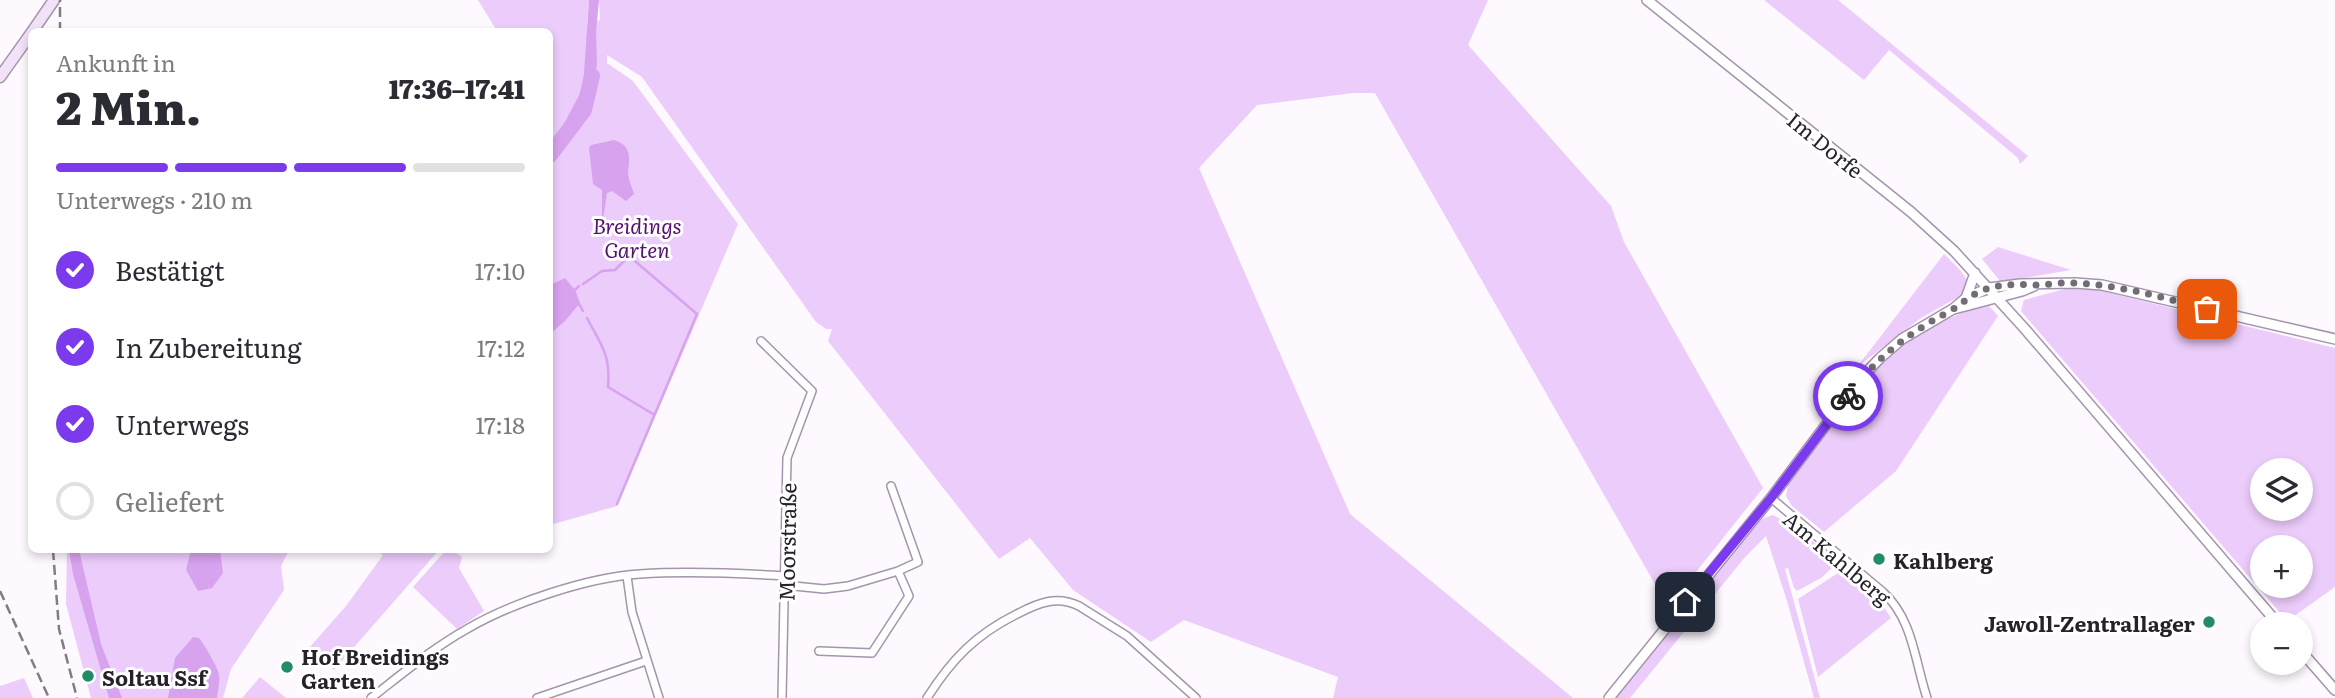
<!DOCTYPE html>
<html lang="de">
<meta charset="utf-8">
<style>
:root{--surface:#fff;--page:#f2f2f3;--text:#2b2b33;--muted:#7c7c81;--line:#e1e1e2;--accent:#7c3aed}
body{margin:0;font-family:Literata,serif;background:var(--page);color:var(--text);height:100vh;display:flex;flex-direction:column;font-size:26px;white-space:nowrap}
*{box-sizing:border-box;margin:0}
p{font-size:23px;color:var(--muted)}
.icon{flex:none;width:38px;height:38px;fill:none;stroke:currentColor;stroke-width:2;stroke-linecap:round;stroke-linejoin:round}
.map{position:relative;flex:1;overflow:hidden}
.panel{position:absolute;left:28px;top:28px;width:525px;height:525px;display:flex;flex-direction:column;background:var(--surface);border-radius:10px;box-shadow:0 4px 10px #0003}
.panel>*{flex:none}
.tools{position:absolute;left:2250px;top:458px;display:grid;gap:14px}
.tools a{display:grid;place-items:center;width:63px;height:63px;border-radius:50%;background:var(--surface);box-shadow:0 4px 10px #0003;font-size:35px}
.pin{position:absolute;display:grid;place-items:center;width:60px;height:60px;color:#fff;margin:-30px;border-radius:14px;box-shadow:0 4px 10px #0006}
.courier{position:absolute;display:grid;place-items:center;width:70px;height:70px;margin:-35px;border:5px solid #7c3aed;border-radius:50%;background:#fff;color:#222;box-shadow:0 2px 9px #0007}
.overview em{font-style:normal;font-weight:800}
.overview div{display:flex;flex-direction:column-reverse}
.overview{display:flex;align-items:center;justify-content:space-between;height:119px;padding:0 28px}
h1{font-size:46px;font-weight:800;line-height:52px}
.bar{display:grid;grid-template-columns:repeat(4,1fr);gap:10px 7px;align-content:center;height:84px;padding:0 28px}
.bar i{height:9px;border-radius:5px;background:var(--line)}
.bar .selected{background:var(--accent)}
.bar p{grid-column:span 4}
ol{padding:0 28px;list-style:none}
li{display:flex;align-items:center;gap:21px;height:77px}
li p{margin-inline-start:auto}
li .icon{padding:7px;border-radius:50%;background:var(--accent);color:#fff;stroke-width:4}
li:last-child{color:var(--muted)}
li i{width:38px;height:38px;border:4px solid var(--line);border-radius:50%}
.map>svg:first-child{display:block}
.green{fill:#ecccfa;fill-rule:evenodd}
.water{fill:#d7a2ee}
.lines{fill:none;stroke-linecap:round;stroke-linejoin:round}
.stream{stroke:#d7a2ee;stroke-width:2.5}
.river{stroke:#d7a2ee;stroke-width:16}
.minor-casing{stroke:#a494ac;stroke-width:10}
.tertiary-casing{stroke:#a494ac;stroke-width:12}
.secondary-casing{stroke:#a494ac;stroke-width:13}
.minor{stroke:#fff;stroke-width:7}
.tertiary{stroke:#fff;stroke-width:9}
.secondary{stroke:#f1e2f7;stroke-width:10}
.rail{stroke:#827d84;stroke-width:2.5;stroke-dasharray:10 5;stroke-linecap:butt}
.done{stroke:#726d74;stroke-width:7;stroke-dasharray:0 12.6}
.route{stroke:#7c3aed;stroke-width:9}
.poi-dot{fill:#238b68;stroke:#fff;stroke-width:2.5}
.labels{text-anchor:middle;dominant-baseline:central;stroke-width:6;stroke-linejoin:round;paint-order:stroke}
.street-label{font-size:21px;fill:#27212a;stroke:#fff}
.park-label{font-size:21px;font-style:italic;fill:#55116c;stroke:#fff}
.poi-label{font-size:21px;font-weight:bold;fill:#27212a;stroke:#fff;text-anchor:start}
</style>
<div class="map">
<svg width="2335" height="698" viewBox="0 0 2335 698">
<rect width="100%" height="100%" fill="#fdf9fe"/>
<!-- green -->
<path class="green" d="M478 0H589L587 25 600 20 599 0H1488L1468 45 1611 206 1624 242 1763 488 1668 607 1375 93H1353L1257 105 1199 168 1350 514 1573 698H1333L1338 677 1184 620 1151 642 1073 590 1030 538 999 559 828 341 832 329H826L816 322 642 77 607 55V63L633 81 738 224 617 506 550 525V32L497 31Z
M1764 0H1838L2028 156 2020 164 2018 158 1889 50 1864 80Z
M1998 247 2071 270 2001 282 1982 259Z
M1944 254 1960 270 1968 281 1966 290 1960 296 1921 318 1857 367Z
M2065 289 2098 290 2335 348V587L2287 621 2021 311 2024 300ZM2263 471H2301V509H2263ZM2263 548H2301V586H2263Z
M1989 306 1998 316 1896 471 1824 532 1792 506 1786 496 1788 485C1843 410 1890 325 1989 306Z
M1773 515 1794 527 1833 556 1834 566 1821 578 1797 591 1794 588 1788 568 1785 569 1820 698H1814L1787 601 1766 536 1746 556 1630 698H1613L1708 578 1762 519Z
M67 550H289L281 566 284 590 231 669 223 698H91L66 604Z
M376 550H439L334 670 309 648 346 606 383 555Z
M446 550H453L462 557 459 568 484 611 457 629 413 587Z
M1841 571 1881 603 1891 618 1818 677 1798 599Z
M260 677 286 698H242Z
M24 678 33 698H0V686Z"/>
<!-- water -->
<path class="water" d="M589 0H599L596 32 597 65 592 82 574 124 550 161V144L558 135 583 88Z
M614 140C631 145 630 156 628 172 628 179 632 187 634 194L626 201 612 191 607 193 602 227V190L593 184 589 148 591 145Z
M565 278 575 290 580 303 565 321 550 334V285Z
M69 550H79L101 644 122 698H109L73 574Z
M194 550H220L223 573 212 588 198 591 186 570 190 554Z
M193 637 199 638C204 644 217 666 219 674 220 681 218 691 217 698H168L175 658Z"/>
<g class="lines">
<!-- stream -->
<path class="stream" d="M583 284 602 271 615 270 629 256 697 314 617 504
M575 290 579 286
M579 304 583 311
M587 318C601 345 611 355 608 387L653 414"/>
<!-- river -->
<path class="river" d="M550 155 584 110 592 76"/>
<defs>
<path id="minor" d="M761 341 812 391 787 458 782 698
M891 486 918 562 898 571
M1771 498 1883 592C1913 619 1915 662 1927 698
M627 576 632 612 659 698
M784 585 824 589 848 586 898 571 909 596 872 653 819 651
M371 698C402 674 433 648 467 629 511 603 589 577 640 574 688 571 737 573 785 576
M537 698 646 661
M927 698C952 659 975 635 1017 614 1038 603 1057 595 1079 606L1127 636 1196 698"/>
<path id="tertiary" d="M1647 0 1911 212 1954 251 2025 329 2279 625
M1966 298 1975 273
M1954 309 2022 291 2034 286
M2301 651 2335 690
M1609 698 1771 498 1862 377 1880 358 1902 339 1953 309 1966 298 1989 288 2020 284 2075 283 2102 285 2335 339"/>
<path id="secondary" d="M32 32 54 0
M0 77 32 32"/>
</defs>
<!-- minor casing -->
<use href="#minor" class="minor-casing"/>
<!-- tertiary casing -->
<use href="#tertiary" class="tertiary-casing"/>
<!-- secondary casing -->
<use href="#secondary" class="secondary-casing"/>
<!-- minor -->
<use href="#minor" class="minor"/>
<!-- tertiary -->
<use href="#tertiary" class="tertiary"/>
<!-- secondary -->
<use href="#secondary" class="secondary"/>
<!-- rail -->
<path class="rail" d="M60 32V0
M53 550 59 629 77 698
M0 591 49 698"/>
</g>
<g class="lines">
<!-- done -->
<path class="done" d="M1848 396C1878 356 1907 334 1950 311 1961 305 1969 296 1981 291 1998 284 2015 284 2033 285 2047 285 2062 282 2076 283 2120 285 2164 298 2207 309"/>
<!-- route -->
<path class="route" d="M1685 602 1771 498 1848 396"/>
</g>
<!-- markers -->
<g class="poi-dot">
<circle cx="1879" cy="559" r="7"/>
<circle cx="2209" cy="622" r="7"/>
<circle cx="287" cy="667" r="7"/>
<circle cx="88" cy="676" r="7"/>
</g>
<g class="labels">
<!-- street labels -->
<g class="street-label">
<text transform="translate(1826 144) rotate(39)">Im Dorfe</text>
<text transform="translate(786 542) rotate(-89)">Moorstraße</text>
<text transform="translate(1838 557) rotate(40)">Am Kahlberg</text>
</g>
<!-- park labels -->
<g class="park-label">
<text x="637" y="224">Breidings<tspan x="637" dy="24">Garten</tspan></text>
</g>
<!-- poi labels -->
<g class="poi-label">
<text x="1893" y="559">Kahlberg</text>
<text x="2195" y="622" text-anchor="end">Jawoll-Zentrallager</text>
<text x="301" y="655">Hof Breidings<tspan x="301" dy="24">Garten</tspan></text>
<text x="102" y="676">Soltau Ssf</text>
</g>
</g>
</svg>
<div class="tools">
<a><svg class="icon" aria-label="layers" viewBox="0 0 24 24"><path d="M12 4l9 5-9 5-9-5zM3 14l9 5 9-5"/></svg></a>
<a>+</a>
<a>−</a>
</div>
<div class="pin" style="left:2207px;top:309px;background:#ea580c"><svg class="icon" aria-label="bag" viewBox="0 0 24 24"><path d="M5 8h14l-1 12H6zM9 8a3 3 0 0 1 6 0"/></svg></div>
<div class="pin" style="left:1685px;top:602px;background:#1f2937"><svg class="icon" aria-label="home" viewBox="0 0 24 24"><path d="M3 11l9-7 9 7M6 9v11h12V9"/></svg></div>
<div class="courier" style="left:1848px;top:396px"><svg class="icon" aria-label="bike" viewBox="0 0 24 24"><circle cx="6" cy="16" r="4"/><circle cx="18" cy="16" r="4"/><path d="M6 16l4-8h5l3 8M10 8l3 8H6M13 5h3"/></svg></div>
<section class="panel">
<div class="overview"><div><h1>2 Min.</h1><p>Ankunft in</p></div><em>17:36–17:41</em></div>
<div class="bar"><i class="selected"></i><i class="selected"></i><i class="selected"></i><i></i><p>Unterwegs · 210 m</p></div>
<ol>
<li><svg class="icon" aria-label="check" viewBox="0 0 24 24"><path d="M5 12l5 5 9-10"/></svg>Bestätigt<p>17:10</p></li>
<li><svg class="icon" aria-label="check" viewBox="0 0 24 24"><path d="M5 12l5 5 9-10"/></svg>In Zubereitung<p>17:12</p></li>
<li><svg class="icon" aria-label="check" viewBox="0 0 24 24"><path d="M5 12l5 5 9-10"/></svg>Unterwegs<p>17:18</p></li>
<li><i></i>Geliefert</li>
</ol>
</section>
</div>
